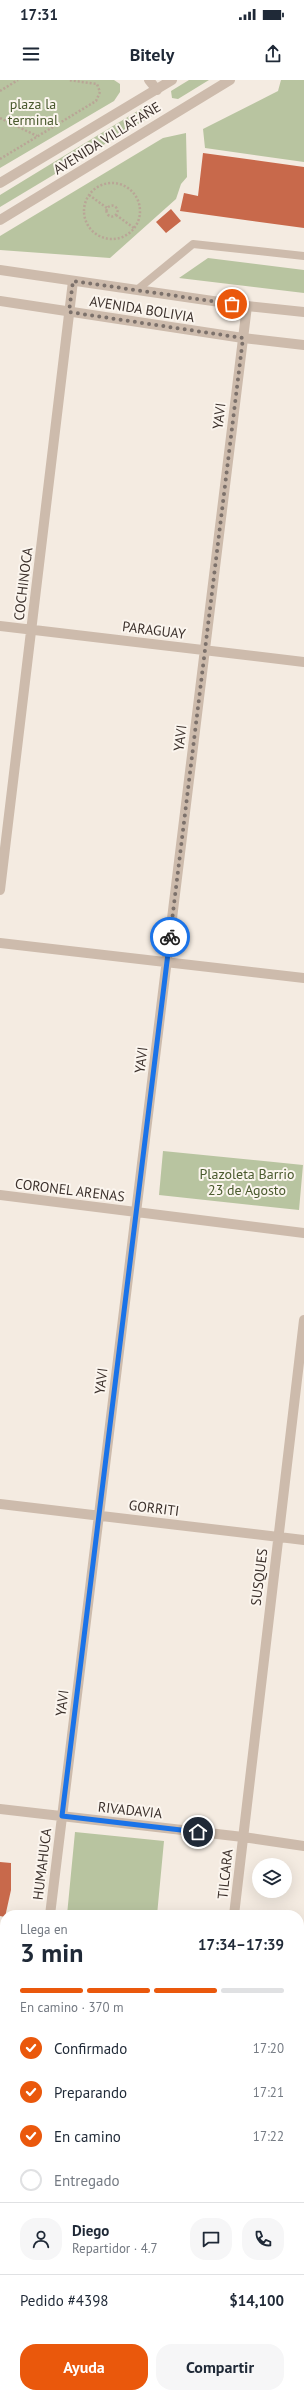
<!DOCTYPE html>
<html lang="es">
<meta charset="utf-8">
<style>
:root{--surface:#fff;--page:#f6f6f7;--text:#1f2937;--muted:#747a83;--line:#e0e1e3;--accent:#ea580c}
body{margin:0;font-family:"PT Sans",sans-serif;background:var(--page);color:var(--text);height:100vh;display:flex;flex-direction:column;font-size:15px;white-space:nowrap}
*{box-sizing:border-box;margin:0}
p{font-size:13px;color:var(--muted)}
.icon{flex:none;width:22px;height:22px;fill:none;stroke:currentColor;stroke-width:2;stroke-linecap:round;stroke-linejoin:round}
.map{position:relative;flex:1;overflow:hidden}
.sheet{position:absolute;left:0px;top:1830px;width:304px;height:488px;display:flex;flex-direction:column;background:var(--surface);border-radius:16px 16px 0 0;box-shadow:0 4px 16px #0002}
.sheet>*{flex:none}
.controls{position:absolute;left:252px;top:1778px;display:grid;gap:8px}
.controls a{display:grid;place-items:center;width:40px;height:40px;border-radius:50%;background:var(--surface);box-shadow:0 4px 16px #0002;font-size:20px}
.pin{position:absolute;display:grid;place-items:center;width:34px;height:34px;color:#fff;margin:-17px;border:2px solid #fff;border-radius:50%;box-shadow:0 1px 4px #0007}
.courier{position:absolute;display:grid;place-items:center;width:40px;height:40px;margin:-20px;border:3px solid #1a73e8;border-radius:50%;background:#fff;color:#222;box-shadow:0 1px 5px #0007}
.head em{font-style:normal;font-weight:800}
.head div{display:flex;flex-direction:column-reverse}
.head{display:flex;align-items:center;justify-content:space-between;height:68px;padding:0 20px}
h1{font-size:26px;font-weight:800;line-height:30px}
.bar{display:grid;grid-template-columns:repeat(4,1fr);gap:6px 4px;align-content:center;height:48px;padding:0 20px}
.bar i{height:5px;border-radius:3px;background:var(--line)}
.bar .active{background:var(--accent)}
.bar p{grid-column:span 4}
.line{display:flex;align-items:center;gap:10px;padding:0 20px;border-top:1px solid var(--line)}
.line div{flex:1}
.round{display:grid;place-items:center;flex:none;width:42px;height:42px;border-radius:16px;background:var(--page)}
ol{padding:0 20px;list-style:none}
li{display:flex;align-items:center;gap:12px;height:44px}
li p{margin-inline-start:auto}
li .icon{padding:4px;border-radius:50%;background:var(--accent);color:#fff;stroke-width:4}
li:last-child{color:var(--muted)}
li i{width:22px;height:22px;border:2px solid var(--line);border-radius:50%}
.primary-button{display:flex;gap:8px;margin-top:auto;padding:8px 20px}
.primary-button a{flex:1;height:46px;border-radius:16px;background:var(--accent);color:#fff;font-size:16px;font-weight:800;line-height:46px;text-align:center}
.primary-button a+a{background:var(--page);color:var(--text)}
.status{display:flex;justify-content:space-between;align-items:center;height:28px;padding:0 20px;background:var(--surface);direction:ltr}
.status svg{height:11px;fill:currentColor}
header{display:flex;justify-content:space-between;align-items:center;height:52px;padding:0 20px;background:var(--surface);font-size:18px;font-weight:800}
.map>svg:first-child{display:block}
.green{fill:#b8c4a0}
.building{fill:#c8694b}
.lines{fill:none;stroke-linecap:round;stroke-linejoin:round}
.path{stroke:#b9a596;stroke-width:2.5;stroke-dasharray:2 2;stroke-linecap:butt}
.service{stroke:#cdbbac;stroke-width:8}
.minor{stroke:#cdbbac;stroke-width:10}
.tertiary{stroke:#cdbbac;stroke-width:10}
.done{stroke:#7c716b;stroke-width:4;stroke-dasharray:0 7.2}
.route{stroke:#1a73e8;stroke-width:5}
.labels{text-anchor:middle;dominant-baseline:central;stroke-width:4;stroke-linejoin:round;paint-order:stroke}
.park-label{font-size:14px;fill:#4a5a2e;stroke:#fbf5ee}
.street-label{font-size:14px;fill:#3b302b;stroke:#fbf5ee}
</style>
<div class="status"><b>17:31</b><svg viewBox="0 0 49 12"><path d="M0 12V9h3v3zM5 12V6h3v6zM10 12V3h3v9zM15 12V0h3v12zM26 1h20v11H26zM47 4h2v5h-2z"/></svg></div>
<header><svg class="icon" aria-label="menu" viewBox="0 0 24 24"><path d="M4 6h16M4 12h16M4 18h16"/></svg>Bitely<svg class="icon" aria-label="share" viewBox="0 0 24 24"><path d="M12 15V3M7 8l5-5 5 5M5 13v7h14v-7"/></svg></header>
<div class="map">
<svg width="304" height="2318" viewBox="0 0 304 2318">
<rect width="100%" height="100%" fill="#f4ebe1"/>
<!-- green -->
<path class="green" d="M0 0H114L120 4V12L114 21 0 88Z
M189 0H209L178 19 172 18 171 11Z
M281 0H304V82L205 68 203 49 278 11Z
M149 24 155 28V34L0 127V115Z
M186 53 187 97 181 104 176 119 110 178 0 170V156L163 58Z
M208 178 304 190V213L179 198Z
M163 1071 303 1085 299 1130 159 1115Z
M75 1752 164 1761 157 1835H67Z
M15 2313H155V2318H20Z"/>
<!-- building -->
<path class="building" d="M203 73 304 87V148L180 131 184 113 198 116Z
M171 129 181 141 166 153 156 142Z
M0 1782 11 1783V1810L5 1837 0 1836Z
M0 1858H5L1 1892H0Z
M0 1893 5 1894V1918L0 1917Z
M26 2313H135V2318H45L28 2316Z"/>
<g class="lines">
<!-- path -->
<path class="path" d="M0 11 18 0
M0 38 37 56
M0 79 96 21 100 12 97 4 68 0
M84 131a28 28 0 1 1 56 0a28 28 0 1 1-56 0Z
M89 115 107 128
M106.5 131a5.5 5.5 0 1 1 11 0a5.5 5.5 0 1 1-11 0Z
M116 135 134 148"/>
<!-- service -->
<path class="service" d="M138 209 193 164 304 176"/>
<!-- minor -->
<path class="minor" d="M149 0 157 10
M0 546 304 582
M0 810 73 201
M0 863 304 898
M0 1115 304 1153
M0 1424 304 1460
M0 1729 243 1757 304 1766
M50 1835 247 226
M234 1835 304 1240
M0 2042H5
M299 2076 304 2077
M0 2273 5 2228
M180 2318 181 2313"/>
<!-- tertiary -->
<path class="tertiary" d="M0 103 172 0
M0 140 230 0
M0 190 247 226 304 232
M0 221 243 258 304 265"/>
</g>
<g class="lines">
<!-- done -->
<path class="done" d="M170 857 243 258 69 232 73 201 232 224"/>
<!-- route -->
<path class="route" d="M170 857 62 1736 198 1752"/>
</g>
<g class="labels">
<!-- park labels -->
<g class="park-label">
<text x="33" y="24">plaza la<tspan x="33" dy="16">terminal</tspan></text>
<text x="247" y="1094">Plazoleta Barrio<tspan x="247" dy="16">23 de Agosto</tspan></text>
</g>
<!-- street labels -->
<g class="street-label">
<text transform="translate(107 58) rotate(-32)">AVENIDA VILLAFAÑE</text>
<text transform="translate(142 229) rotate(9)">AVENIDA BOLIVIA</text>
<text transform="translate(219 336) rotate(-83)">YAVI</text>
<text transform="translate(23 504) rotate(-83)">COCHINOCA</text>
<text transform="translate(154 550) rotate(7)">PARAGUAY</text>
<text transform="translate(180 658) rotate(-83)">YAVI</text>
<text transform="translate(141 980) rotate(-83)">YAVI</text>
<text transform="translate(70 1110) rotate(7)">CORONEL ARENAS</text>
<text transform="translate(101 1301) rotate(-83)">YAVI</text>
<text transform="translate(154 1428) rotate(7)">GORRITI</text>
<text transform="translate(259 1497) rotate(-83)">SUSQUES</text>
<text transform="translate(62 1623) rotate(-83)">YAVI</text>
<text transform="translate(130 1730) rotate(6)">RIVADAVIA</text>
<text transform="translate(42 1784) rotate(-83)">HUMAHUCA</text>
<text transform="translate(225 1794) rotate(-84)">TILCARA</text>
</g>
</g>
</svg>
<div class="controls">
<a><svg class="icon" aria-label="layers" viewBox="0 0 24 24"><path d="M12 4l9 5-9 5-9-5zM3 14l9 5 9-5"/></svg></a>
</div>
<div class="pin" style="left:232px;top:224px;background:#ea580c"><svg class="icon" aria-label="bag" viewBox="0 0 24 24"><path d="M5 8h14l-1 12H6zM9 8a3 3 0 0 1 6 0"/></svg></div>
<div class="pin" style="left:198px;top:1752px;background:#1f2937"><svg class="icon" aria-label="home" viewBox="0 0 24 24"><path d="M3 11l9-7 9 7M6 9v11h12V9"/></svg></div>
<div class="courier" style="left:170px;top:857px"><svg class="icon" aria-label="bike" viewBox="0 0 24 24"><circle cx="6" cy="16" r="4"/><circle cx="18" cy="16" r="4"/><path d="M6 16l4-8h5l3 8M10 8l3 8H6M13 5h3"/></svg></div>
<section class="sheet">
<div class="head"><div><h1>3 min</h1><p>Llega en</p></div><em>17:34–17:39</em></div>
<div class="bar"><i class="active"></i><i class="active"></i><i class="active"></i><i></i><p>En camino · 370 m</p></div>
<ol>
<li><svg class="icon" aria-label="check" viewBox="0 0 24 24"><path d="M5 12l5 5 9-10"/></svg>Confirmado<p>17:20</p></li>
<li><svg class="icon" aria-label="check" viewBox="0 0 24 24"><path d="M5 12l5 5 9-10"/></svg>Preparando<p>17:21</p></li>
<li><svg class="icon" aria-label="check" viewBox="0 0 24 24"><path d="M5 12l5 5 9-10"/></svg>En camino<p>17:22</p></li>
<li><i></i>Entregado</li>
</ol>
<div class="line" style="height:72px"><a class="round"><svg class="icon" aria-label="person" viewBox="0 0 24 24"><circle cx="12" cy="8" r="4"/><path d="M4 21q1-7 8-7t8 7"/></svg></a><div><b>Diego</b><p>Repartidor · 4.7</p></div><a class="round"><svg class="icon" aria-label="chat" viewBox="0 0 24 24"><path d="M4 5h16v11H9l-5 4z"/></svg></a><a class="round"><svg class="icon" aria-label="phone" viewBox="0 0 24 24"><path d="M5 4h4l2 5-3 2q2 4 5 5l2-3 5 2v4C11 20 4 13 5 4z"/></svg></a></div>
<div class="line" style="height:52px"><div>Pedido #4398</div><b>$14,100</b></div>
<div class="primary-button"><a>Ayuda</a><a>Compartir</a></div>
</section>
</div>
